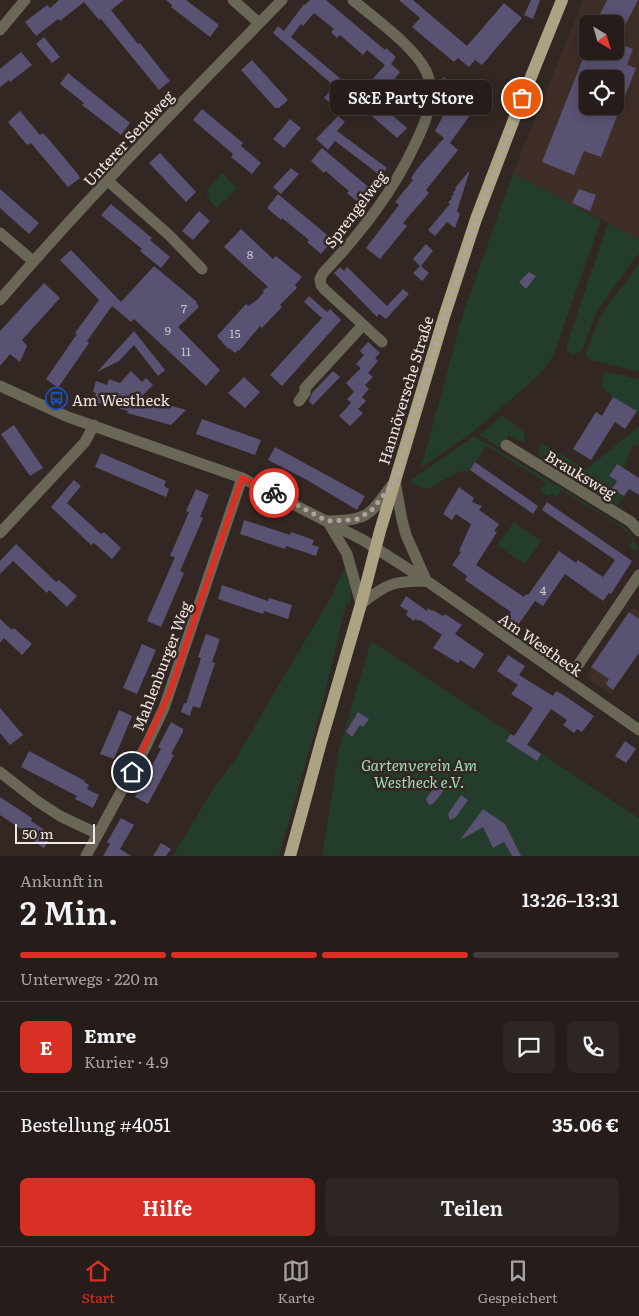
<!DOCTYPE html>
<html lang="de">
<meta charset="utf-8">
<style>
:root{--surface:#261d1a;--page:#2e2623;--text:#f1f3f6;--muted:#a4a2a2;--line:#423b39;--accent:#d93025}
body{margin:0;font-family:Literata,serif;background:var(--page);color:var(--text);height:100vh;display:flex;flex-direction:column;font-size:19px;white-space:nowrap}
*{box-sizing:border-box;margin:0}
p{font-size:16px;color:var(--muted)}
.icon{flex:none;width:28px;height:28px;fill:none;stroke:currentColor;stroke-width:2;stroke-linecap:round;stroke-linejoin:round}
.map{position:relative;height:856px;overflow:hidden}
.drawer{display:flex;flex-direction:column;background:var(--surface);flex:1}
.drawer>*{flex:none}
.needle{width:32px;rotate:143deg}
.tools{position:absolute;left:579px;top:15px;display:grid;gap:10px}
.tools a{display:grid;place-items:center;width:45px;height:45px;border-radius:8px;background:var(--surface);box-shadow:0 2px 12px #0003,0 0 0 1px var(--line);font-size:25px}
.scale{position:absolute;left:15px;bottom:12px;width:80px;box-sizing:border-box;padding-left:5px;border:2px solid #efe7e4;border-top:0;font-size:14px;line-height:18px;white-space:nowrap;color:#efe7e4;-webkit-text-stroke:4px #322723;paint-order:stroke}
.pin{position:absolute;display:grid;place-items:center;width:42px;height:42px;color:#fff;margin:-21px;border:2px solid #fff;border-radius:50%;box-shadow:0 1px 5px #0007}
.courier{position:absolute;display:grid;place-items:center;width:50px;height:50px;margin:-25px;border:4px solid #d93025;border-radius:50%;background:#fff;color:#222;box-shadow:0 1px 6px #0007}
.bubble{position:absolute;height:35px;border-radius:8px;background:var(--surface);box-shadow:0 2px 12px #0003,0 0 0 1px var(--line);font-size:16px;font-weight:600;line-height:35px;text-align:center}
.headline em{font-style:normal;font-weight:600}
.headline div{display:flex;flex-direction:column-reverse}
.headline{display:flex;align-items:center;justify-content:space-between;height:85px;padding:0 20px}
h1{font-size:32px;font-weight:600;line-height:38px}
.bar{display:grid;grid-template-columns:repeat(4,1fr);gap:8px 5px;align-content:center;height:60px;padding:0 20px}
.bar i{height:6px;border-radius:4px;background:var(--line)}
.bar .selected{background:var(--accent)}
.bar p{grid-column:span 4}
.line{display:flex;align-items:center;gap:12px;padding:0 20px;border-top:1px solid var(--line)}
.line div{flex:1}
.round{display:grid;place-items:center;flex:none;width:52px;height:52px;border-radius:8px;background:var(--page)}
.primary-button{display:flex;gap:10px;margin-top:auto;padding:10px 20px}
.primary-button a{flex:1;height:58px;border-radius:8px;background:var(--accent);color:#fff;font-size:20px;font-weight:600;line-height:58px;text-align:center}
.primary-button a+a{background:var(--page);color:var(--text)}
.tabs{display:flex;justify-content:space-around;align-items:center;height:70px;border-top:1px solid var(--line);background:var(--surface);font-size:14px;color:var(--muted)}
.tabs a{display:grid;justify-items:center;gap:2px}
.tabs .selected{color:var(--accent)}
.map>svg:first-child{display:block}
.built{fill:#3f2d27;fill-rule:evenodd}
.green{fill:#243c2c}
.building{fill:#595273;fill-rule:evenodd}
.lines{fill:none;stroke-linecap:round;stroke-linejoin:round}
.minor{stroke:#6b6757;stroke-width:11}
.major{stroke:#aca383;stroke-width:12}
.done{stroke:#ada4a0;stroke-width:5;stroke-dasharray:0 9}
.route{stroke:#d93025;stroke-width:6}
.labels{text-anchor:middle;dominant-baseline:central;stroke-width:5;stroke-linejoin:round;paint-order:stroke}
.number-label{font-size:12px;fill:#cac2c8}
.street-label{font-size:15px;fill:#efe7e4;stroke:#322723}
.poi-label{font-size:15px;fill:#efe7e4;stroke:#322723;text-anchor:start}
.park-label{font-size:15px;font-style:italic;fill:#a2deb5;stroke:#322723}
</style>
<div class="map">
<svg width="639" height="856" viewBox="0 0 639 856">
<rect width="100%" height="100%" fill="#322723"/>
<!-- built -->
<path class="built" d="M583 0H639V239L513 173ZM588 24H615V51H588ZM588 79H615V106H588Z
M633 607 639 611V653L610 694 591 681 588 677V672Z"/>
<!-- green -->
<path class="green" d="M222 173 237 188 217 208 206 197 210 193 206 190Z
M513 173 601 220 553 357 537 377 474 431 421 468 463 314Z
M608 223 639 239V254L633 260 596 313 582 351 573 355 568 352 566 347Z
M639 264V370L636 371 590 360 587 357 586 353 600 316Z
M606 372 639 379V417L637 415 638 412 613 397 602 387 603 375Z
M502 416 524 432 525 442 519 441 509 435 500 448 479 435Z
M639 426V446L634 444 630 451 624 469 616 464 609 476 617 481 612 489 624 496 618 506 543 460C538 453 537 450 541 443L587 469Z
M474 436 558 486 628 530 637 545V553L629 547 633 541 627 531 561 490 557 497 553 494 547 496 540 491 545 482 487 446 470 470 458 472 429 488H421L410 481Z
M514 522 541 541 525 564 497 545Z
M345 566 348 582H351L350 603H346L322 706 279 856H173L214 787 233 763 332 595Z
M371 641 639 818V856H322L339 749Z"/>
<!-- building -->
<path class="building" d="M59 0H124L111 10 138 44 140 43 170 81 159 90 101 19 99 20 84 2 60 21 58 19 36 36 25 22 47 5 50 8Z
M166 0H186L219 25 210 37 171 7 172 5Z
M310 0H326L385 50 386 48 396 57 391 64 400 72 376 101 407 128 397 138 343 91 332 104 324 98 334 86 273 33 278 26 284 31 304 4 305 5ZM314 13 334 29 331 32 337 38 340 35 363 55 367 50 385 65 363 90 358 85 354 90 291 37 301 24 303 26Z
M399 0H413L467 46 504 3 522 18 482 65 475 60 469 67 458 58 454 62 412 27 420 18Z
M531 0H540L533 19 524 15Z
M607 0H638L623 29 600 17V14Z
M44 37 60 57 52 63 36 44Z
M615 42 633 49 627 65 636 68 601 157 584 151 574 175 542 162 586 51H615ZM588 79H615V106H588Z
M21 52 32 65 10 82 9 80 0 87V69Z
M252 60 288 100 279 108H275L241 70Z
M68 73 130 123 121 135 82 105 84 103 60 84Z
M444 77 478 104 450 143 458 150 426 190 429 193 403 223 407 226 380 259 366 248 399 205 395 202 413 180 411 178 417 169 444 138 435 131 454 96 439 84Z
M202 109 243 143 241 146 261 163 252 174 231 157 233 154 193 120Z
M20 111 40 135 42 133 46 136 77 173 80 178 68 187 31 143 27 145 8 122Z
M338 116 345 122 337 131 387 168 381 176 335 141 328 150 316 139Z
M290 119 301 128 284 148 273 139Z
M322 148 372 190 360 204 347 193 349 191 337 181 326 171 324 173 311 161Z
M160 153 196 192 186 202 149 163Z
M291 168 299 174 281 194 273 187Z
M470 170 457 211 460 214 455 228 447 222 435 236 428 230 450 204 448 203 452 198 451 197 454 194 453 193 456 189 455 188Z
M0 189 39 223 29 234 0 208Z
M579 189 596 195 590 211 572 203Z
M278 194 333 240 321 254 307 242 309 240 282 218 281 220 267 208Z
M111 204 152 238 150 240 170 257 161 268 140 251 142 249 101 215Z
M199 211 210 221 193 240 182 231Z
M241 229 273 259 276 256 302 277 295 285 297 288 280 305 282 307 262 328 260 326 239 351 238 350 235 353 229 348 228 349 217 336 246 304 248 306 257 300 264 292 262 291 268 287 224 247Z
M426 244 433 251 421 266 429 273 422 281 413 273 420 266 413 259Z
M71 250 121 302 154 266 197 302 196 303 199 307 178 327 220 370 206 386 134 319 131 322 112 306 87 341 89 343 58 388 46 379 77 334 75 333 99 300 60 260Z
M340 267 344 271 347 267 387 306 403 289 409 294 386 319 379 314 377 317 334 273Z
M529 272 536 276 526 289 519 282Z
M44 283 60 298 22 340 27 346 20 362 10 354 0 366V331Z
M309 296 327 312 330 309 341 320 282 386 270 375 322 318 304 302Z
M134 331 165 370 158 376 134 345 119 361 97 372Z
M368 342 380 353 375 358 378 361 368 373 373 377 365 385 369 389 362 397 366 401 358 409 363 413 350 426 339 416 351 403 347 399 354 392 346 383 361 368 356 364 364 355 360 351Z
M131 371 142 382 146 378 153 385 141 397 186 410 171 425 127 413 128 411 104 404 97 403 94 400 96 393 93 392 96 381 107 385 109 379 120 383Z
M333 371 340 377 313 405 309 401 312 393Z
M244 377 260 392 245 408 228 393Z
M613 397 637 411 625 429 615 422 591 460 573 449 596 412 602 416Z
M202 419 261 440 255 455 196 434Z
M14 425 43 468 30 476 1 434Z
M275 447 365 496 357 510 307 480 268 460Z
M101 453 166 481 164 486 169 489 166 497 95 467Z
M475 462 538 506 533 514 470 470Z
M617 464 639 478V495L629 489 624 496 612 489 617 481 609 476Z
M74 480 81 486 67 503 101 534 104 532 121 548 112 559 94 543 91 545 51 507Z
M459 487 474 498 472 502 482 506 479 510 499 524 494 531 497 532 476 565 524 597 526 594 528 595 559 551 576 563 578 560 603 577 615 560 542 510 547 502 632 561 611 594 609 593 603 601 565 574 543 606 535 601 518 625 508 618 511 612 465 580 467 576 452 565 461 552 459 551 471 524 456 514 452 520 443 514Z
M196 489 209 495 200 517 203 518 180 571 184 573 161 627 147 621 175 557 170 556 189 512 186 511Z
M244 520 290 535 291 532 314 540 312 545 319 547 316 556 286 546 285 549 240 534Z
M16 544 56 582 59 580 77 596 67 607 49 590 47 593 13 561 0 574V561Z
M222 585 268 601 269 598 292 605 288 619 264 611 263 614 218 599Z
M406 596 427 611 428 608 432 611 433 610 443 616 445 614 462 625 455 634 484 654 474 669 460 660 458 663 433 648 442 635 420 620 419 621 415 619 414 621 406 615 408 611 400 606Z
M629 612 639 619V653L613 690 606 684 609 679 591 667Z
M0 619 12 630 14 628 32 644 22 655 4 638 0 643Z
M206 634 220 639 212 662 215 663 200 708 193 706 190 716 181 712 184 703 188 704H186L201 658 198 657Z
M142 644 156 650 137 694 123 688Z
M508 655 525 666 519 675 553 696 556 691 562 694 594 716 582 732 577 729 574 733 563 725 567 720 551 709 527 745 541 754 537 761 506 741 511 734 514 736 533 708 511 694 518 685 497 671Z
M0 708 23 735 10 745 0 733Z
M119 710 132 716 114 759 100 754Z
M358 712 369 719 363 727 360 725 352 737 346 732Z
M171 722 183 729V732L171 754 174 755 148 804 135 797 161 749 158 747Z
M625 741 636 749 626 763 615 756Z
M29 751 85 781 84 782 89 785 87 789 99 795 93 808 75 799 77 796 21 767Z
M439 780 447 786 434 803 429 805 426 799Z
M461 795 468 800 456 817 450 820 448 814Z
M0 797 32 818 31 821 52 835 44 848 23 834 24 831 0 815Z
M483 809 505 824 521 856H512L504 842 493 848 483 827 460 840Z
M121 818 134 825 120 849 131 856H103L110 844 107 842Z
M161 843 171 849 166 856H153Z"/>
<g class="lines">
<!-- minor -->
<path class="minor" d="M233 0 259 23
M353 0C374 18 414 46 426 71 437 94 427 119 417 140 394 191 361 233 323 273L320 279 321 285 324 289 382 342
M0 30 25 0
M108 181 169 235 202 269
M0 233 33 261
M0 300C89 196 186 98 282 0
M0 386 68 417 242 478 363 540 427 581 639 730
M299 401 305 393V388L363 325
M506 445 631 522 639 531
M395 481 402 520 406 535 426 580
M329 521C368 520 369 516 392 485
M328 522 347 554 361 604C387 583 394 581 427 581
M0 533 85 442 94 425
M568 680 639 575
M0 772 37 801 60 816 98 834
M86 856 146 746 164 708 242 478"/>
<!-- major -->
<path class="major" d="M290 856 321 742 361 604 380 531 444 317 476 219 516 114 562 0"/>
</g>
<g class="lines">
<!-- done -->
<path class="done" d="M274 493 327 521 347 520 357 519 371 511 395 481 444 318 471 236 522 98"/>
<!-- route -->
<path class="route" d="M132 772 170 692 242 478 274 493"/>
</g>
<!-- icons -->
<defs>
<symbol id="bus-ring" viewBox="-11 -11 22 22"><circle r="9.5" fill="#322723" stroke="#1a4fb4" stroke-width="1.5"/><path d="M-5-6H5V4H4V6H2V4H-2V6H-4V4H-5ZM-3.5-4V0h7V-4ZM-3.5 1.2v1.5H-2V1.2ZM2 1.2v1.5H3.5V1.2Z" fill="#1a4fb4"/></symbol>
</defs>
<g fill-rule="evenodd">
<use href="#bus-ring" x="44" y="386" width="25" height="25"/>
</g>
<g class="labels">
<!-- number labels -->
<g class="number-label">
<text x="250" y="254">8</text>
<text x="184" y="308">7</text>
<text x="168" y="330">9</text>
<text x="235" y="333">15</text>
<text x="186" y="351">11</text>
<text x="543" y="590">4</text>
</g>
<!-- street labels -->
<g class="street-label">
<text transform="translate(128 138) rotate(-47)">Unterer Sendweg</text>
<text transform="translate(355 209) rotate(-53)">Sprengelweg</text>
<text transform="translate(405 390) rotate(-73)">Hannöversche Straße</text>
<text transform="translate(581 474) rotate(31)">Brauksweg</text>
<text transform="translate(541 644) rotate(35)">Am Westheck</text>
<text transform="translate(161 666) rotate(-69)">Mahlenburger Weg</text>
</g>
<!-- poi labels -->
<g class="poi-label">
<text x="72" y="399">Am Westheck</text>
</g>
<!-- park labels -->
<g class="park-label">
<text x="419" y="764">Gartenverein Am<tspan x="419" dy="17">Westheck e.V.</tspan></text>
</g>
</g>
</svg>
<div class="tools">
<a><svg class="needle" viewBox="-14 -14 28 28"><path d="M0-13l5 13h-10z" fill="#e53935"/><path d="M0 13l5-13h-10z" fill="#a4a2a2"/></svg></a>
<a><svg class="icon" aria-label="locate" viewBox="0 0 24 24"><circle cx="12" cy="12" r="6"/><path d="M12 2v4M12 18v4M2 12h4M18 12h4"/></svg></a>
</div>
<div class="scale">50 m</div>
<div class="pin" style="left:522px;top:98px;background:#ea580c"><svg class="icon" aria-label="bag" viewBox="0 0 24 24"><path d="M5 8h14l-1 12H6zM9 8a3 3 0 0 1 6 0"/></svg></div>
<div class="pin" style="left:132px;top:772px;background:#1f2937"><svg class="icon" aria-label="home" viewBox="0 0 24 24"><path d="M3 11l9-7 9 7M6 9v11h12V9"/></svg></div>
<div class="courier" style="left:274px;top:493px"><svg class="icon" aria-label="bike" viewBox="0 0 24 24"><circle cx="6" cy="16" r="4"/><circle cx="18" cy="16" r="4"/><path d="M6 16l4-8h5l3 8M10 8l3 8H6M13 5h3"/></svg></div>
<div class="bubble" style="left:330px;top:80px;width:162px">S&amp;E Party Store</div>
</div>
<section class="drawer">
<div class="headline"><div><h1>2 Min.</h1><p>Ankunft in</p></div><em>13:26–13:31</em></div>
<div class="bar"><i class="selected"></i><i class="selected"></i><i class="selected"></i><i></i><p>Unterwegs · 220 m</p></div>
<div class="line" style="height:90px"><b class="round" style="background:var(--accent);color:#fff">E</b><div><b>Emre</b><p>Kurier · 4.9</p></div><a class="round"><svg class="icon" aria-label="chat" viewBox="0 0 24 24"><path d="M4 5h16v11H9l-5 4z"/></svg></a><a class="round"><svg class="icon" aria-label="phone" viewBox="0 0 24 24"><path d="M5 4h4l2 5-3 2q2 4 5 5l2-3 5 2v4C11 20 4 13 5 4z"/></svg></a></div>
<div class="line" style="height:65px"><div>Bestellung #4051</div><b>35.06 €</b></div>
<div class="primary-button"><a>Hilfe</a><a>Teilen</a></div>
</section>
<nav class="tabs">
<a class="selected"><svg class="icon" aria-label="home" viewBox="0 0 24 24"><path d="M3 11l9-7 9 7M6 9v11h12V9"/></svg>Start</a>
<a><svg class="icon" aria-label="map" viewBox="0 0 24 24"><path d="M3 6l6-2 6 2 6-2v14l-6 2-6-2-6 2zM9 4v14M15 6v14"/></svg>Karte</a>
<a><svg class="icon" aria-label="saved" viewBox="0 0 24 24"><path d="M7 4h10v16l-5-4-5 4z"/></svg>Gespeichert</a>
</nav>
